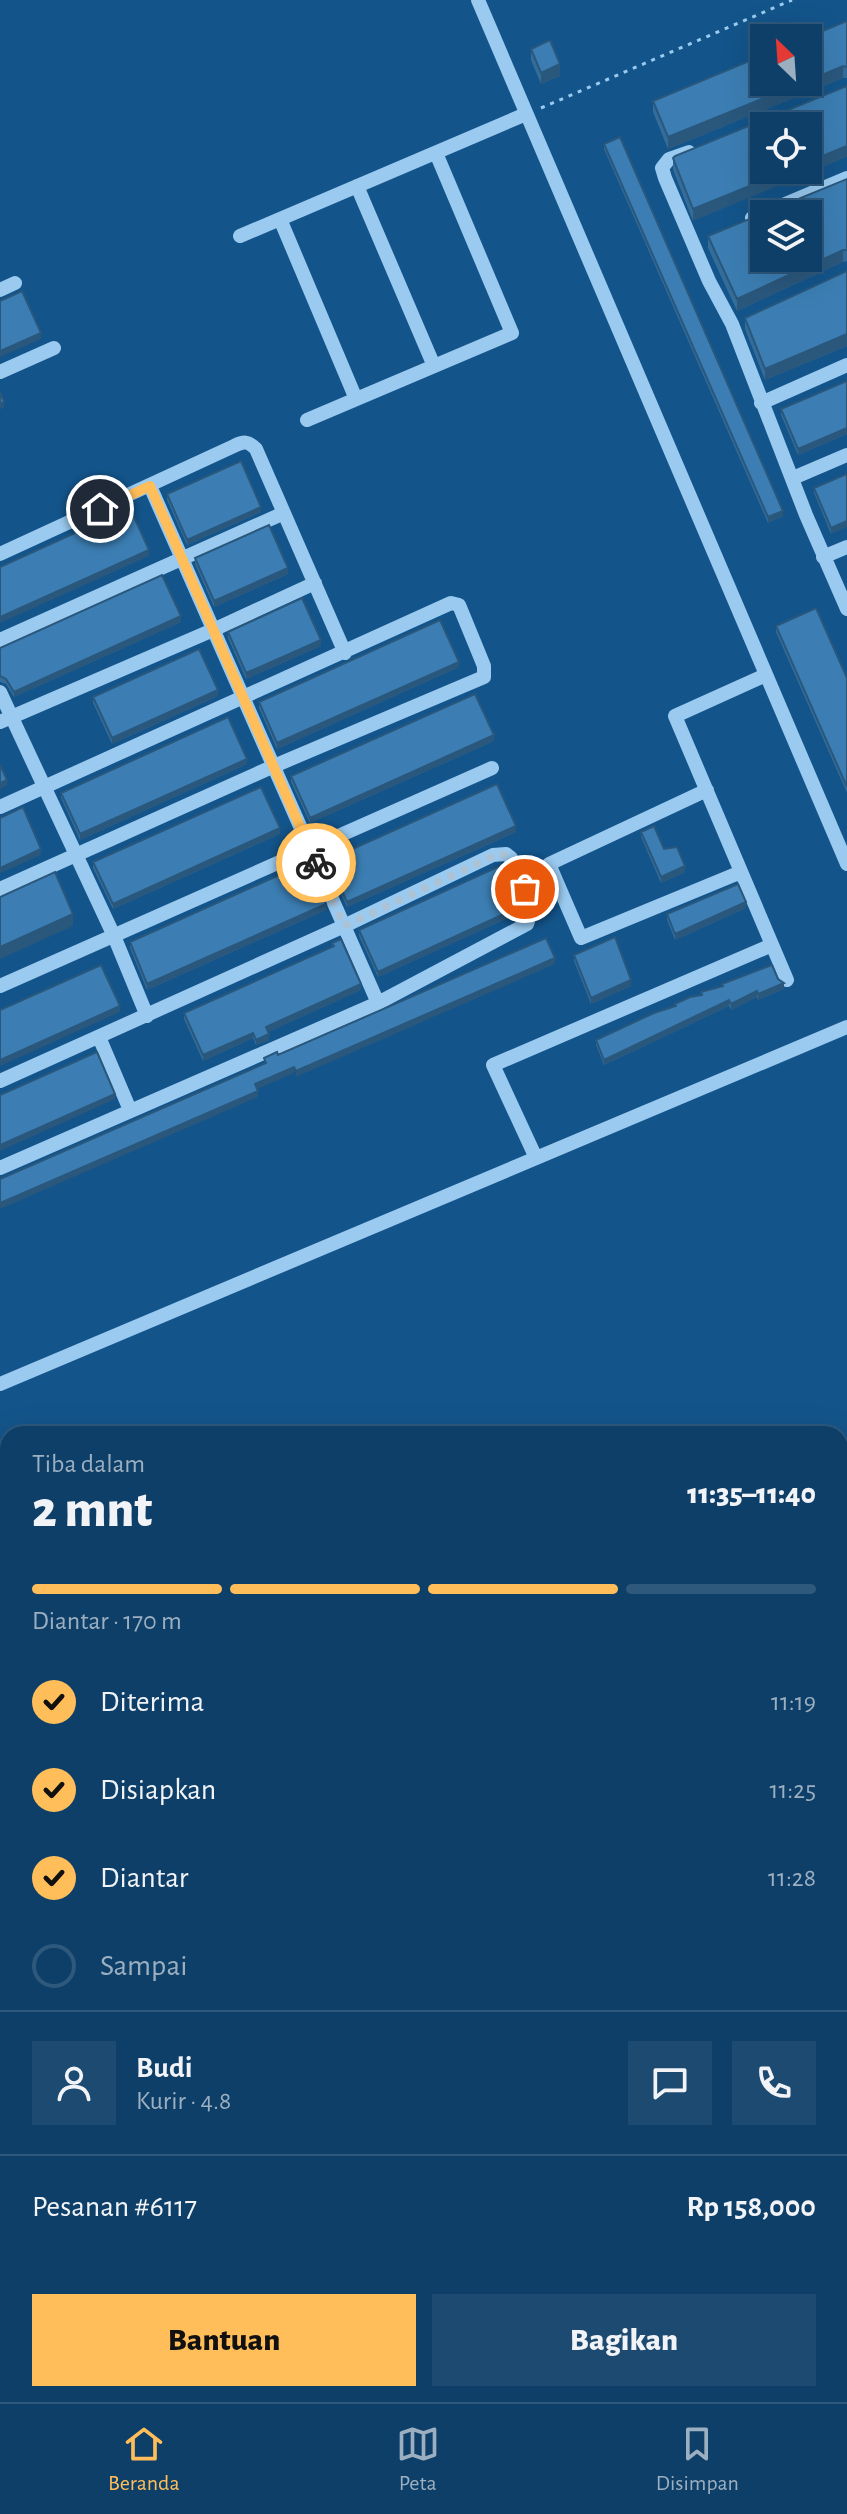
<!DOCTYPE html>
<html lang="id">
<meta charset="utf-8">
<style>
:root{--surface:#0e3f68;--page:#1c4a71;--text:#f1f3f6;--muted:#9bafc0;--line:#2e587c;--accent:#ffbe59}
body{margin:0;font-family:"Alegreya Sans",sans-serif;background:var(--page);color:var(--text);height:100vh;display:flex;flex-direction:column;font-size:30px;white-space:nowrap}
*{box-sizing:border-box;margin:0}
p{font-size:26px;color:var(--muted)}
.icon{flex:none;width:44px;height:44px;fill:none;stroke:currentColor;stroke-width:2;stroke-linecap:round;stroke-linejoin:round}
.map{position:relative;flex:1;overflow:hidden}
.details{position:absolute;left:0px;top:1426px;width:848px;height:976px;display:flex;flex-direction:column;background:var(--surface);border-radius:24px 24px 0 0;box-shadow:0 8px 32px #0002,0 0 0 2px var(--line)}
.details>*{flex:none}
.needle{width:52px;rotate:335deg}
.buttons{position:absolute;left:750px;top:24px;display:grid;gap:16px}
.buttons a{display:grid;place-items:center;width:72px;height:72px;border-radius:0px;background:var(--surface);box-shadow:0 8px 32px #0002,0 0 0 2px var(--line);font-size:40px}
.pin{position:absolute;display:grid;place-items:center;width:68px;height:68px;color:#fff;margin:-34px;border:4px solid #fff;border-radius:50%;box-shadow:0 2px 8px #0007}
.courier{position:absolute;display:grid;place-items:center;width:80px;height:80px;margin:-40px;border:6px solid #ffbe59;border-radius:50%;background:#fff;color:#222;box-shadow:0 2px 10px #0007}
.overview em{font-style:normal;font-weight:800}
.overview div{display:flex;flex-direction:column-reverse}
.overview{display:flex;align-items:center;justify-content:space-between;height:136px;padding:0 32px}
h1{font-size:52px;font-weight:800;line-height:60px}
.bar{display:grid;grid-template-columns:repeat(4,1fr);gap:12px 8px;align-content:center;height:96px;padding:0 32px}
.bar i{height:10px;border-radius:6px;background:var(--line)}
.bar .selected{background:var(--accent)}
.bar p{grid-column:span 4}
.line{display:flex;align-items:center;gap:20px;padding:0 32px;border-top:2px solid var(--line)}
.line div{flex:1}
.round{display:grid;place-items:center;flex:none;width:84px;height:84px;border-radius:0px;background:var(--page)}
ol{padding:0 32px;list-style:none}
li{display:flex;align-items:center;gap:24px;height:88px}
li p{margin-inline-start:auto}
li .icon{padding:8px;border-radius:50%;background:var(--accent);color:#111;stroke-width:4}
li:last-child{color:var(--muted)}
li i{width:44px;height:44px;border:4px solid var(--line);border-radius:50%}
.action{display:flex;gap:16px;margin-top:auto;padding:16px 32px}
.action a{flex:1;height:92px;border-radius:0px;background:var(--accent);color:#111;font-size:32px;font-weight:800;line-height:92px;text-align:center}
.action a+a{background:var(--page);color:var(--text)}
.dock{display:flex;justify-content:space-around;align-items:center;height:112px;border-top:2px solid var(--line);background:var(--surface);font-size:22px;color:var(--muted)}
.dock a{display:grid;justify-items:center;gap:4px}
.dock .selected{color:var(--accent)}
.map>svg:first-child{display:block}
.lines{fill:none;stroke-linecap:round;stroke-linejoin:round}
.path{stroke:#9acaf0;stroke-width:3;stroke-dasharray:4 6;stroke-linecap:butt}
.minor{stroke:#9acaf0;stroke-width:14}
.wall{fill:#346c9a}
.shaded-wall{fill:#2a587d}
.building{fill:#3c7eb3;stroke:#2a587d;stroke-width:2;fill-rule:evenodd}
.done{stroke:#acc3d6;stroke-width:8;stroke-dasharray:0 14.4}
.route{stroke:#ffbe59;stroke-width:10}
</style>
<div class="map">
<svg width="847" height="2402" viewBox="0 0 847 2402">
<rect width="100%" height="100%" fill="#13548a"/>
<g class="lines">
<!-- path -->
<path class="path" d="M541 108 792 0"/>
<!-- minor -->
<path class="minor" d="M478 0 847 864
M689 152 669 159 662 168 665 178 709 281 732 324 806 515 847 609
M357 186 434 366
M752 218 847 178
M280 219 356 399
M240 236 526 114
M0 290 15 283
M0 372 54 348
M761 403 847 365
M307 420 512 333 436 153
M793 478 847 455
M150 486 378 1003
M0 554 234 446C244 441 248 441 256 449L345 653
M823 557 847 547
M0 640 284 513
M766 675 675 716 787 980
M0 692 114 936 147 1016
M0 722 213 630 315 583
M707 790 549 864 581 938 741 872
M0 807 451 603 459 605 484 666V677L274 766 0 889
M0 986 492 768
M99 1037 130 1110
M0 1081 344 926 493 855 506 854 511 858C521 878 536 902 527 924L378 1003 0 1168
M536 1158 493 1065 772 945
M0 1384 847 1027
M493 2394 497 2402
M271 2402 274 2394
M422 2402 439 2394"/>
</g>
<!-- wall -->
<path class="wall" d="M847 21V78H843L668 149 653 112V101Z
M531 49 560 76 541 84 531 60Z
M847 86 693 221 673 170V158Z
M604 144 783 516 768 523 604 149Z
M847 179V261L843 262 737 311 708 248V236Z
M847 271V346L765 380 745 329V318Z
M847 381V434L798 455 781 415V409Z
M847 474 831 534 814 493V488Z
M167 494 261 512 187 545 167 500Z
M195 558 288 574 214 607 195 564Z
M181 622 14 697 6 684 0 682V648Z
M776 626 847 678V793L776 632Z
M228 632 321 646 246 679 228 638Z
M459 667 277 749 259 708V702Z
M218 696 112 744 93 703V697Z
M494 741 310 823 291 782V776Z
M247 764 80 840 61 798V793Z
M516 832 347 907 328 866V860Z
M641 832 664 849 685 872 661 883 641 837Z
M280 834 113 909 93 868V862Z
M299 873 326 910 147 990 130 948V942Z
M746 908 675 940 667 920V914Z
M519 913 378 977 359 936V930Z
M332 943 361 990 268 1032 269 1040 256 1045 253 1038 203 1061 184 1019V1013L332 947Z
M574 955 631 986 591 1004 574 961Z
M722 984 784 989 758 1000 757 997 731 1010 729 1006 604 1065 596 1045V1040L675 1007V1004L701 995V992L722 986Z
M579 2394H617V2402H583Z"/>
<!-- shaded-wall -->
<path class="shaded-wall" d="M560 64V76L541 84V73Z
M843 66V78L668 149V137L804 82H808V81Z
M847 146V157L693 221V209L789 170H808V162Z
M843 250V262L737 311V299Z
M41 333V339L0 357V351Z
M847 334V346L765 380V369Z
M4 402V408L0 409V404Z
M847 428V434L798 455V449Z
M261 507V512L187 545V540Z
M783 511V516L768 523V517Z
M847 521V527L831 534V528Z
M149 550V556L0 623V617Z
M288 568V574L214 607V601Z
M181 616V622L14 697V692Z
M321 640V646L246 679V673Z
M459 662V667L277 749V743Z
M218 690V696L112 744V738Z
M494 735V741L310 823V818Z
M247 759V764L80 840V834Z
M7 780V786L0 789V783Z
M516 826V832L347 907V902Z
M280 828V834L113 909V904Z
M41 849V855L0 873V868Z
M685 866V872L661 883V877Z
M746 902V908L675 940V934Z
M326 904V910L147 990V984Z
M519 907V913L378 977V972Z
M73 914V926L0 959V947Z
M555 958V964L296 1077V1071Z
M631 980V986L591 1004V998Z
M784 983V989L758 1000V994Z
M361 984V990L266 1033V1027Z
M757 991V997L731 1010V1004Z
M729 1000V1006L604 1065V1060Z
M120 1006V1012L0 1066V1060Z
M253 1033V1038L203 1061V1055Z
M269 1034V1040L256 1045V1040Z
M294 1067V1073L255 1090V1084Z
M258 1091V1097L0 1209V1203Z
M115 1094V1099L0 1151V1145Z
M609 2394H617V2402H592Z"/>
<!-- building -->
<path class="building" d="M847 21V67L843 66 808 81V38H806Z
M550 40 560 64 541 73 531 49Z
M764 55V82H804L668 137 653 101Z
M847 86V146L808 162V126H764V170H789L693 209 673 158 675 156Z
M620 137 783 511 768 517 604 144Z
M847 179V250H843L737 299 708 236ZM764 214H808V258H764Z
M847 271V334L765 369 745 318Z
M22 291 41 333 0 351V301Z
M847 381V428L798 449 781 409Z
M0 392 4 402 0 404Z
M241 461 261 507 187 540 167 494Z
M847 474V521L831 528 814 488Z
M130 508 149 550 0 617V567Z
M269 525 288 568 214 601 195 558Z
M162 575 181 616 14 692 6 679 0 676V648Z
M302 598 321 640 246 673 228 632Z
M816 608 847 678V787L776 626Z
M440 620 459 662 277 743 259 702Z
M199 649 218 690 112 738 93 697Z
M475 694 494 735 310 818 291 776Z
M228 717 247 759 80 834 61 793Z
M0 765 7 780 0 783Z
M497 784 516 826 347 902 328 860Z
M261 787 280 828 113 904 93 862Z
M23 807 41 849 0 868V818Z
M654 826 664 849 677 847 685 866 661 877 641 832Z
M502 865 519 907 378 972 359 930Z
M297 867 299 873 310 868 326 904 147 984 130 942Z
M55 872 73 914 0 947V897Z
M738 884 746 902 675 934 667 914Z
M615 937 631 980 591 998 574 955Z
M546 938 555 958 296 1071 294 1067 255 1084 258 1091 0 1203V1179L266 1063 264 1058 277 1052 278 1055Z
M341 939 361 984 266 1027 269 1034 256 1040 253 1033 203 1055 184 1013 334 946 332 943Z
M101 965 120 1006 0 1060V1010Z
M772 965 778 979 784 983 758 994 757 991 731 1004 729 1000 604 1060 596 1040 654 1013 676 1006 675 1004 690 997 702 995 701 992 723 986 722 984Z
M97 1052 115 1094 0 1145V1095Z
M0 2298 8 2316V2394H45L48 2402H0Z
M301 2394H413V2400L416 2402H297L294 2397Z
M446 2394H486L490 2402H432L444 2397Z
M584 2394H609L592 2402H588Z"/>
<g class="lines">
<!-- done -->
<path class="done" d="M316 863 344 926 500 853 511 858 525 889"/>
<!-- route -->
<path class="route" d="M100 509 150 486 316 863"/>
</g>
</svg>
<div class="buttons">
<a><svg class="needle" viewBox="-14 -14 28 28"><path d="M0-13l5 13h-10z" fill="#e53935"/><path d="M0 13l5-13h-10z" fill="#9bafc0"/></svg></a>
<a><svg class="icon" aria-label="locate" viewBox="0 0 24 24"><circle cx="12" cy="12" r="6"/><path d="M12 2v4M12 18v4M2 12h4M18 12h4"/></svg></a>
<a><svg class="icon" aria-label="layers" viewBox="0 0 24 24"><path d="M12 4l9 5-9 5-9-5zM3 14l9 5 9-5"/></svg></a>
</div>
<div class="pin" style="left:525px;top:889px;background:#ea580c"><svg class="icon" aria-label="bag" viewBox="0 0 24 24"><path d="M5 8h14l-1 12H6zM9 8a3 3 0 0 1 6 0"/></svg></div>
<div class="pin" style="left:100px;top:509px;background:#1f2937"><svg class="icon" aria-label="home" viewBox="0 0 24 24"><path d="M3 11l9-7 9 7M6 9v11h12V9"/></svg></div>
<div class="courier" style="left:316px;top:863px"><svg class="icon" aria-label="bike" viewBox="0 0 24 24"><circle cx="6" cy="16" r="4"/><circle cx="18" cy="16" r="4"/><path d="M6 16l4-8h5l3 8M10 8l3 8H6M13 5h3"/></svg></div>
<section class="details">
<div class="overview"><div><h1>2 mnt</h1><p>Tiba dalam</p></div><em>11:35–11:40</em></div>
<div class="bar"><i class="selected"></i><i class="selected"></i><i class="selected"></i><i></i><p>Diantar · 170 m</p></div>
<ol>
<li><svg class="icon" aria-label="check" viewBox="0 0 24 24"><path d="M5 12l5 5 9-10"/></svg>Diterima<p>11:19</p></li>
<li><svg class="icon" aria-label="check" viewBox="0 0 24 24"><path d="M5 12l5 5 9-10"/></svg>Disiapkan<p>11:25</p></li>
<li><svg class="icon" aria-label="check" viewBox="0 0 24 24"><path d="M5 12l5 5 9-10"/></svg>Diantar<p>11:28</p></li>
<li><i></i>Sampai</li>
</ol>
<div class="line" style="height:144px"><a class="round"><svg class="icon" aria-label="person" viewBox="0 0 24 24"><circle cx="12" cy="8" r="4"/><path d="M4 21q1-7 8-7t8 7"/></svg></a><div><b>Budi</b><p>Kurir · 4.8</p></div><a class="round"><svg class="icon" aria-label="chat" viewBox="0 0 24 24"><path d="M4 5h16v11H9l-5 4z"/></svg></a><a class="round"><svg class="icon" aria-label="phone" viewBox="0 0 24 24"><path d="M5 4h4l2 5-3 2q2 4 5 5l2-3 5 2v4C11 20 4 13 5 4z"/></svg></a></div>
<div class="line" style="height:104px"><div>Pesanan #6117</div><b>Rp 158,000</b></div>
<div class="action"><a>Bantuan</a><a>Bagikan</a></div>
</section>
</div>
<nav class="dock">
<a class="selected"><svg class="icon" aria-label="home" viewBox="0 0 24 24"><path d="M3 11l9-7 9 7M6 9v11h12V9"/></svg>Beranda</a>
<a><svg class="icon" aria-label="map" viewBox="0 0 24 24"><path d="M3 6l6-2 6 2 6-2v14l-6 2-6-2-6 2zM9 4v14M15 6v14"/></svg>Peta</a>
<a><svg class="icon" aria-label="saved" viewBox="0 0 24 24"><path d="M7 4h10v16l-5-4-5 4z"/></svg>Disimpan</a>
</nav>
